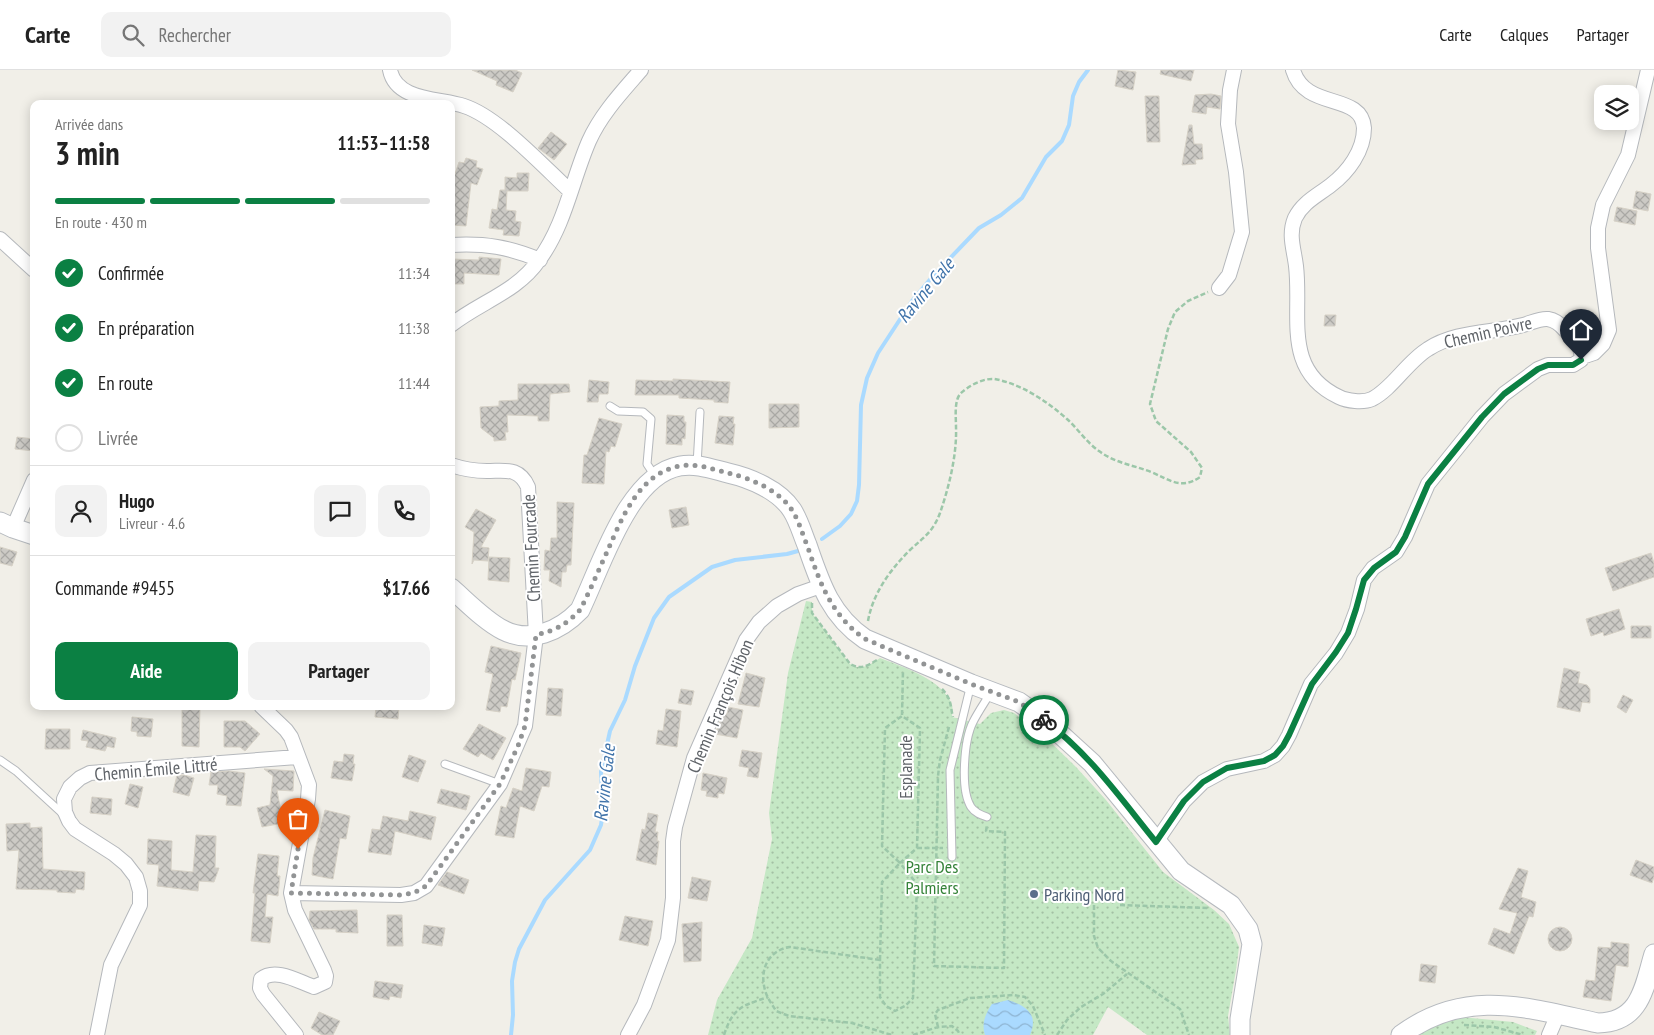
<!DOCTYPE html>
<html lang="fr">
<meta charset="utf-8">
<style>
:root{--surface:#fff;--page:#f2f2f2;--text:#222;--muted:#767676;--line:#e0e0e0;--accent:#0b8043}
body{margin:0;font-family:"PT Sans Narrow",sans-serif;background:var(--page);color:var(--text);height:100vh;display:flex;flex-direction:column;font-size:19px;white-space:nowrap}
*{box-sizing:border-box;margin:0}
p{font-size:16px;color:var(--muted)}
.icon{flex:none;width:28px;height:28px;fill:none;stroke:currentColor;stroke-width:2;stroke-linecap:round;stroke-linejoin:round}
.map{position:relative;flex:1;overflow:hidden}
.sheet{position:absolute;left:30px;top:30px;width:425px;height:610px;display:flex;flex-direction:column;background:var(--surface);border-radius:10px;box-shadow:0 2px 12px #0003}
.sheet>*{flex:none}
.tools{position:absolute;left:1594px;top:15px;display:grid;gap:10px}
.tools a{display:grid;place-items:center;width:45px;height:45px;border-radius:10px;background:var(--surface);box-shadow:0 2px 12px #0003;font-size:25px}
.pin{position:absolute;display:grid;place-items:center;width:42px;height:42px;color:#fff;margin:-51px -21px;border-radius:50% 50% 50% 0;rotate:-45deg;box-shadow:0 0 5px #0007}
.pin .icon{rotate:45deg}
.courier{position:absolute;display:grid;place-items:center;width:50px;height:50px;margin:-25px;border:4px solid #0b8043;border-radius:50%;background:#fff;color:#222;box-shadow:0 1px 6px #0007}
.summary em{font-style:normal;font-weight:700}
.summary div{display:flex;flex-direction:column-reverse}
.summary{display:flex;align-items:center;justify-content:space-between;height:85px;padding:0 25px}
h1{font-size:32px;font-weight:700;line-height:38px}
.bar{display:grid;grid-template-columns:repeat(4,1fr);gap:8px 5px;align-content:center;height:60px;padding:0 25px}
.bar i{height:6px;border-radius:4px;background:var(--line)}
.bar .current{background:var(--accent)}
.bar p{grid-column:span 4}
.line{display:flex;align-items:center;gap:12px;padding:0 25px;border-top:1px solid var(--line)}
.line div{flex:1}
.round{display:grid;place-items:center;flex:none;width:52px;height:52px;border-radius:10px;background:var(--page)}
ol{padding:0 25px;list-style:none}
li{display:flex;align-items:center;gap:15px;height:55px}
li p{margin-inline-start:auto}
li .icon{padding:5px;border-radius:50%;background:var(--accent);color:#fff;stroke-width:4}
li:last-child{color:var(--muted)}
li i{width:28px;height:28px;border:2px solid var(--line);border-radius:50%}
.button{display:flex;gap:10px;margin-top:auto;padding:10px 25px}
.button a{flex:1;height:58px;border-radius:10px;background:var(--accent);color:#fff;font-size:20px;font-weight:700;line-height:58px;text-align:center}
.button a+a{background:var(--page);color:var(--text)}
header{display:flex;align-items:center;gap:30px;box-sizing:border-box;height:70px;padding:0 25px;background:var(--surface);border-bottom:1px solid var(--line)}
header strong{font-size:24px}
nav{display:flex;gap:28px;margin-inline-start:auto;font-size:18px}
.search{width:350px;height:45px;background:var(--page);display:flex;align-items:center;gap:12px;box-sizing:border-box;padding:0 18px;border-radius:10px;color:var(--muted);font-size:19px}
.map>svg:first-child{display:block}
.park{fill:url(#park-dots)}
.water{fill:url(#water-waves)}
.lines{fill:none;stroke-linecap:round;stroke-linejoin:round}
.stream{stroke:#aadaff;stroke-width:4}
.building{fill:url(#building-cross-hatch);stroke:#d6d1c6}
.lane-casing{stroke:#b5b8bc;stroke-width:9}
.street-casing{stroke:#b5b8bc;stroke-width:16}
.secondary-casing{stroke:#b6babf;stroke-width:21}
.path{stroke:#9cc7a9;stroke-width:2.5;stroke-dasharray:5 2.5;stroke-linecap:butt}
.lane{stroke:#fff;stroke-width:7}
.street{stroke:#fff;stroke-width:14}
.secondary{stroke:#fff;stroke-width:19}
.done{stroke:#929495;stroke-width:5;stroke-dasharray:0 9}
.route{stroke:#0b8043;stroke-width:6}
.service-dot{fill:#5c6f8a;stroke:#fff;stroke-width:2}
.labels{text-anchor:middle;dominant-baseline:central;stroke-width:4;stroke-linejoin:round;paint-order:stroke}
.street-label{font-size:18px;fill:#5f6368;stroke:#fff}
.park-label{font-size:18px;fill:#348238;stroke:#fff}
.service-label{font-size:18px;fill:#4e5e75;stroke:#fff;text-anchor:start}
.water-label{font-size:19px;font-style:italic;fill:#4174aa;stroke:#fff}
</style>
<header>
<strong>Carte</strong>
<div class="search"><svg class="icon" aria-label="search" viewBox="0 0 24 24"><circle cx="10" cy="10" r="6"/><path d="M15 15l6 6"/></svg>Rechercher</div>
<nav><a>Carte</a><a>Calques</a><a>Partager</a></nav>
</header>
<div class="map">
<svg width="1654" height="965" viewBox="0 0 1654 965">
<defs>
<pattern id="park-dots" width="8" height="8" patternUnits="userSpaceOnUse" patternTransform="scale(1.25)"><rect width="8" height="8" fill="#c5e8c5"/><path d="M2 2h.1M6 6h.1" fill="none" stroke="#a3c0a4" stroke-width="1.8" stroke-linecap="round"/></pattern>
<pattern id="water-waves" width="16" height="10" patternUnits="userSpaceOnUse" patternTransform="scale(1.25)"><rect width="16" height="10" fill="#aadaff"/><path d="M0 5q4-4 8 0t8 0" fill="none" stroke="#8eb4d2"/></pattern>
<pattern id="building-cross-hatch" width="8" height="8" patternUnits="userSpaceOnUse" patternTransform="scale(1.25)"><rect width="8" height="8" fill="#cccac5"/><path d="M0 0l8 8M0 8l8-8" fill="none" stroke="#a9a8a4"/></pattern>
</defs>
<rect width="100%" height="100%" fill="#f1efe8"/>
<!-- park -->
<path class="park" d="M806 531 812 532V543L850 594C862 601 870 595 880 588 903 597 944 610 952 635 953 638 952 643 952 647L980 654 991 643 1004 640 1014 643 1043 665 1076 697 1106 730 1163 802 1214 840 1229 854 1239 877 1236 900 1228 946 1230 965H1147L1108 937 1093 965H708L717 930 752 868 772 769 769 743 788 603Z
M1461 947 1513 952 1537 961 1535 965H1413L1433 953Z"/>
<!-- water -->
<path class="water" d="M1008 930C1026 936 1039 944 1030 965H985C981 953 986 943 992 934Z"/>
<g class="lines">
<!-- stream -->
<path class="stream" d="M822 469 840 456 851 444 857 431 859 415 861 335 867 308 878 283 912 231 933 206 979 158 1001 145 1022 128 1046 87 1062 71 1069 55 1073 26 1079 12 1088 0
M511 965 513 945 512 911 515 892 519 879 545 830 590 780 601 755 603 741 601 702 610 661 625 630 635 596 654 548 669 527 712 497 735 490 787 484 798 481"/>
</g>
<!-- building -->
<path class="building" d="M472 0H515L522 3 513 22 496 15 497 11Z
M1118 0 1136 2 1133 20 1115 16Z
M1161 0H1194L1191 11 1160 4Z
M1211 24 1221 26 1220 39 1207 37 1206 44 1192 42 1195 25Z
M1145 26H1159L1160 72H1147Z
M1189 55H1192L1194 74H1202L1203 89 1195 90 1196 94 1182 95Z
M551 62 567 74 554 90 538 78Z
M466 88 477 91 476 97 483 99 477 115 471 113 466 156 451 155V116L459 92 464 93Z
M517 103H529L528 121H507L506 140 516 141 515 151 521 152 519 166 503 165 504 160 489 158 492 139 497 140 500 120H505V107L517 108Z
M1636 121 1651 124 1648 141 1633 138Z
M1617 137 1637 141 1635 155 1614 151Z
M479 187 501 189 499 205 464 203V214H451V189L479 190Z
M1325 245H1336L1335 256H1324Z
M673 309 730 312 728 333 714 332V330L679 328V325H635L636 310 673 311Z
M589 310 609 312 608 324H599L598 332H587Z
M518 314H569L570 322 550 324 549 351H538V346L507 345 508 362H505L506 370 494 371V368L481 358 480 337 499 336V331L518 330Z
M769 334H799V357L769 358Z
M667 345 684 346V352H686L685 369 682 368V375L666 374Z
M719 346 734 347 733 354H735L733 375 715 373Z
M599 348 622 354 615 377 611 376 609 382 606 381 604 414 582 413 584 385H587Z
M17 367 34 369V381L15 379Z
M557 432 574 433 571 495H567L566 502H562L561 517 549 511 550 500H544L545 480 550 481 551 468H557Z
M686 437 689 455 672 458 669 440Z
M476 439 496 450 481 477 489 478 488 491 474 490 472 494 474 462 465 457Z
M0 477 17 482 12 496 0 493Z
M1651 483 1654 493V507L1613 521 1605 498Z
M489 487 510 488 509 512 488 510Z
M1619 539 1625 559 1604 566 1603 562 1591 566 1586 549Z
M1631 556H1651V568H1631Z
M491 576 521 583 515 610 512 609 507 637 501 636 500 642 486 640 493 604 485 602Z
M1564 598 1580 602 1578 613 1587 615 1590 619V633L1582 632 1580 642 1557 637Z
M746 603 765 608 759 637 738 634Z
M548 618 563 619 561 646 546 645Z
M681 619 694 621 691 635 678 633Z
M1623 625 1633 630 1626 643 1617 637Z
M182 636H200L199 677 182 676Z
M376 636H399L398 649 375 647Z
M728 637 743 640 737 668 715 664 723 644H727Z
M666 639 681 641 677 677 656 674 658 660 663 661Z
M132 647 153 649 151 667 137 666V662L131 661Z
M224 651H245L260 664 245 681 240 677H224Z
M479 654 506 668 493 690 481 683 478 687 463 679Z
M46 659H70V679H45Z
M83 660 116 668 114 678 107 676 105 681 86 677 88 671 81 670Z
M742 680 762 683 758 708 747 706 749 698 739 696Z
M344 684 354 685 353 694H355L352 711 331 708 334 691 343 692Z
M409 685 426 691 418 712 402 707Z
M526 698 551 702 549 717 542 716 534 741 520 736 514 768 495 765 501 736 506 738 513 718 522 721Z
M264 699 294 701 293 721 277 720 283 753 262 757 257 738 270 735 273 706Z
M229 701 245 703 241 736 226 735 227 726 217 724 218 715H209L211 702Z
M703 703 727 708 724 724 718 723V728L706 726 707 721 701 720Z
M177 705H184L194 708 189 726 173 722Z
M130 714 143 717 138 738 125 734Z
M441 719 470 726 466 740 437 733Z
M92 727 112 729 111 745 90 743Z
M325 740 350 746 346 769 340 768 333 809 312 805 313 788Z
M410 741 436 747 431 770 395 761 391 785 368 782 372 759 380 760 383 746 408 751Z
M648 743 658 745 655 762H658L657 771H659L656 795 636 790 642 759 645 760Z
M30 753V758L42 757 43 799 85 802 84 820 76 819 75 823 57 822V820L16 819 19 780 7 781 6 754Z
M196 765 216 766 215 798H219L214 812 199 811 198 821 157 816 159 795 147 794 148 769 172 771 171 800 193 802Z
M258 784 279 786 277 806H280L278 826 267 824 265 847H273L270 873 251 871 255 823H253Z
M1636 790 1654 797V807L1652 813 1630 805Z
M1518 798 1528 801 1521 827 1536 832 1533 847 1529 846 1514 884 1488 874 1494 858 1510 864 1517 843 1499 839Z
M447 802 469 810 464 824 438 815Z
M692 807 711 811 707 831 688 828Z
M357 840 358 863 336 862V859H314L309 850 310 841Z
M387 845H402L403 876H387Z
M625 846 653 851 648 876 619 870Z
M702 852 701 891 684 892 682 854Z
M424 855 445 858 442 876 422 873Z
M1548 869a12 12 0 1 1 24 0a12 12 0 1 1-24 0Z
M1611 872 1629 874 1628 897 1616 895 1611 931 1583 927 1586 910 1595 911 1598 877 1611 878Z
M1421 894 1437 896 1435 913 1419 911Z
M375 911 403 915 401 928 390 926 389 930 373 927Z
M319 942 340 951 333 965H322L311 958Z"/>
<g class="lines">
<defs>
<path id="lane" d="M610 336 618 341 643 342 651 349 647 394 655 406
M697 395 700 342
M0 690 16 701 64 745
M445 694 500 714
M987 747C981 745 975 743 971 737 960 720 964 670 973 652 978 642 985 632 991 622
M952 787 950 700 971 614"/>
<path id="street" d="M390 0C396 31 439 28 464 36 498 47 543 96 570 121
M0 169 34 200
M451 175C485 173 509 177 540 190
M1219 218 1229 205 1242 162 1236 102 1228 54 1230 20 1234 0
M451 255C480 232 517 222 539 190 565 155 572 110 589 71 601 44 622 22 641 0
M1582 287 1594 283 1603 274 1609 260 1598 178V158L1603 135 1628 85 1648 0
M13 458 34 410
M261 636 286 660 291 667 309 715 308 729 291 823 295 840 324 900 326 906 325 912 314 917C299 912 276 897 261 909L260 918 263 924 296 965
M1156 772 1184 731 1203 712 1227 699 1264 691 1275 685 1283 676 1289 665 1311 614 1336 583 1348 563 1357 539 1364 510 1373 498 1396 482 1405 467 1428 414 1482 347 1504 324 1538 299 1548 295H1573L1581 290C1584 278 1572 266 1564 259 1560 254 1554 250 1548 249 1540 248 1531 253 1523 255 1492 263 1455 261 1428 279 1407 292 1392 319 1372 329 1363 333 1347 331 1339 327 1282 300 1302 246 1296 196 1294 179 1288 165 1295 148 1303 132 1317 126 1331 115 1348 102 1364 81 1364 58 1362 22 1305 41 1293 0
M291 823 401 825 414 823 426 816 500 714 525 656 536 565 528 417C519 397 506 401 487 401 475 401 463 399 451 395
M97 965 111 895 140 835V821L136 807 126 794 114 784 75 759 69 751 65 742 64 729 70 717 80 708 90 703 297 687
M628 965 644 935 668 870 673 828V771L675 757 694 688 746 570 759 552 777 536 798 524 821 516
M1549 965 1558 944"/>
<path id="secondary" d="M0 452 13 458 34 465
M451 518C466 531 485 551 503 560 530 574 560 561 580 540 601 497 628 405 680 396 696 393 712 399 728 403 750 408 779 420 792 440 799 451 802 463 807 475 820 513 830 545 865 569L971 614 1019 632 1047 652 1092 693 1181 801 1231 835 1248 859 1252 874 1240 949V965
M1401 965C1466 917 1527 938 1598 953 1641 952 1644 917 1654 884"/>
</defs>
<!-- lane casing -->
<use href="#lane" class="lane-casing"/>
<!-- street casing -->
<use href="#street" class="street-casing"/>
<!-- secondary casing -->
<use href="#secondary" class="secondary-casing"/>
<!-- path -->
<path class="path" d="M812 533V543L850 594C861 600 867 596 877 590
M868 551C873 523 890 500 910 480 924 467 933 462 940 443 949 417 957 385 956 357 956 347 954 332 960 324 968 316 983 308 994 309 1020 313 1048 332 1067 349 1078 359 1087 373 1099 381 1115 393 1133 395 1151 402 1170 410 1181 420 1200 407L1202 398 1191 382 1156 351 1150 334 1168 259 1175 242 1188 231 1208 222
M942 619C952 629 950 636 953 647
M902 645 903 601
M949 657 940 690 938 706 934 896 1004 898 1005 762 986 761 987 755
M917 778H943
M1094 835V866L1098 878 1111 891 1180 939 1189 965
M1120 835 1207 838
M880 890 882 812 900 793 882 776 885 658 902 646 920 658 917 778 900 793 917 814 913 928 905 936 895 941 886 936 880 927V890
M880 890 790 877C769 880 759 899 765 920 767 928 772 934 776 941L789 946 852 953 892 965
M1464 955 1494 957 1523 965
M938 957 935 944 938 940 970 928 1013 925 1025 927 1033 936 1045 965
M724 965C733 937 742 936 768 927
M913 965 938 957 952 956 958 961 960 965
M1057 965 1067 950 1081 937 1103 924 1127 904"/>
<!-- lane -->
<use href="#lane" class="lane"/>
<!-- street -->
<use href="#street" class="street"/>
<!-- secondary -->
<use href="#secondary" class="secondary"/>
</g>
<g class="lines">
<!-- done -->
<path class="done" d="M298 779 291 823 401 825 414 823 426 816 500 714 518 676 525 656 536 565C556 560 566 555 580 540 590 521 598 501 607 482 622 448 639 403 680 396 696 393 712 399 728 403 750 408 779 420 792 440 799 451 802 463 807 475 820 513 831 545 865 569L971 614 1019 632 1044 650"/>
<!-- route -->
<path class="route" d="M1044 650C1089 683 1121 729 1156 772L1184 731 1203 712 1227 698 1264 691 1275 685 1283 676 1289 665 1312 614 1336 582 1348 563 1356 539 1364 510 1374 498 1396 482 1405 467 1428 414 1482 347 1504 324 1538 299 1548 295H1573L1581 290"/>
</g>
<!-- markers -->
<circle class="service-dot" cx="1034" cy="824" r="5"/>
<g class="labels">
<!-- street labels -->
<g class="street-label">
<text transform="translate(1488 262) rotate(-13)">Chemin Poivre</text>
<text transform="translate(531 478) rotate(-93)">Chemin Fourcade</text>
<text transform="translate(720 636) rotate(-67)">Chemin François Hibon</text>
<text transform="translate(905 697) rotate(-90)">Esplanade</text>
<text transform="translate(156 699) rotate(-5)">Chemin Émile Littré</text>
</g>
<!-- park labels -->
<g class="park-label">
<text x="932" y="796">Parc Des<tspan x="932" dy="21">Palmiers</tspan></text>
</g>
<!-- service labels -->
<g class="service-label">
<text x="1044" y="824">Parking Nord</text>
</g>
<!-- water labels -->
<g class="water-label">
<text transform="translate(925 220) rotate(-50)">Ravine Gale</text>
<text transform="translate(604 713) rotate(-84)">Ravine Gale</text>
</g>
</g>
</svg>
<div class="tools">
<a><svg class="icon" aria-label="layers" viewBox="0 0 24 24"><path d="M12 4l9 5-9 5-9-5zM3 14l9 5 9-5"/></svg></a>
</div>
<div class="pin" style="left:298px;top:779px;background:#ea580c"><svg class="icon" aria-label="bag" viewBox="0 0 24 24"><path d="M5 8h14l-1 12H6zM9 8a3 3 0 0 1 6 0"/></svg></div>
<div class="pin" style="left:1581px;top:290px;background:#1f2937"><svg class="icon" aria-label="home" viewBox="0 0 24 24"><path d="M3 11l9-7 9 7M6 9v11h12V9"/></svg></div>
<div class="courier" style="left:1044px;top:650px"><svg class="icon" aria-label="bike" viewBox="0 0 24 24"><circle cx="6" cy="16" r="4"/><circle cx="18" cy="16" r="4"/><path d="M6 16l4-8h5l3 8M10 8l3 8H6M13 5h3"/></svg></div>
<section class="sheet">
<div class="summary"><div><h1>3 min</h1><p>Arrivée dans</p></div><em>11:53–11:58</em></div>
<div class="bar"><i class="current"></i><i class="current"></i><i class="current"></i><i></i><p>En route · 430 m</p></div>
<ol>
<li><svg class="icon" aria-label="check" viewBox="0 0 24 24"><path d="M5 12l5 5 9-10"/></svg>Confirmée<p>11:34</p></li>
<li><svg class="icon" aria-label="check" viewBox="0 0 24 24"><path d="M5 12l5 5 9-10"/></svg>En préparation<p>11:38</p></li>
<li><svg class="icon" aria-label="check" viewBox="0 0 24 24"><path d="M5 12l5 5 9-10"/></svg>En route<p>11:44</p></li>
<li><i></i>Livrée</li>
</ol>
<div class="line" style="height:90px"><a class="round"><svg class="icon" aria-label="person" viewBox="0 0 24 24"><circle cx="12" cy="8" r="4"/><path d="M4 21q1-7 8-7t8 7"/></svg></a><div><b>Hugo</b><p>Livreur · 4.6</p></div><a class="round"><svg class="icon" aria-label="chat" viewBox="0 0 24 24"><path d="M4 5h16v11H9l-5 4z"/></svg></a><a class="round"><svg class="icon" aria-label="phone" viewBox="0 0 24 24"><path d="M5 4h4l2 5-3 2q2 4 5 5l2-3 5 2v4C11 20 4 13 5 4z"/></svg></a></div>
<div class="line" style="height:65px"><div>Commande #9455</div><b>$17.66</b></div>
<div class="button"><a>Aide</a><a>Partager</a></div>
</section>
</div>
